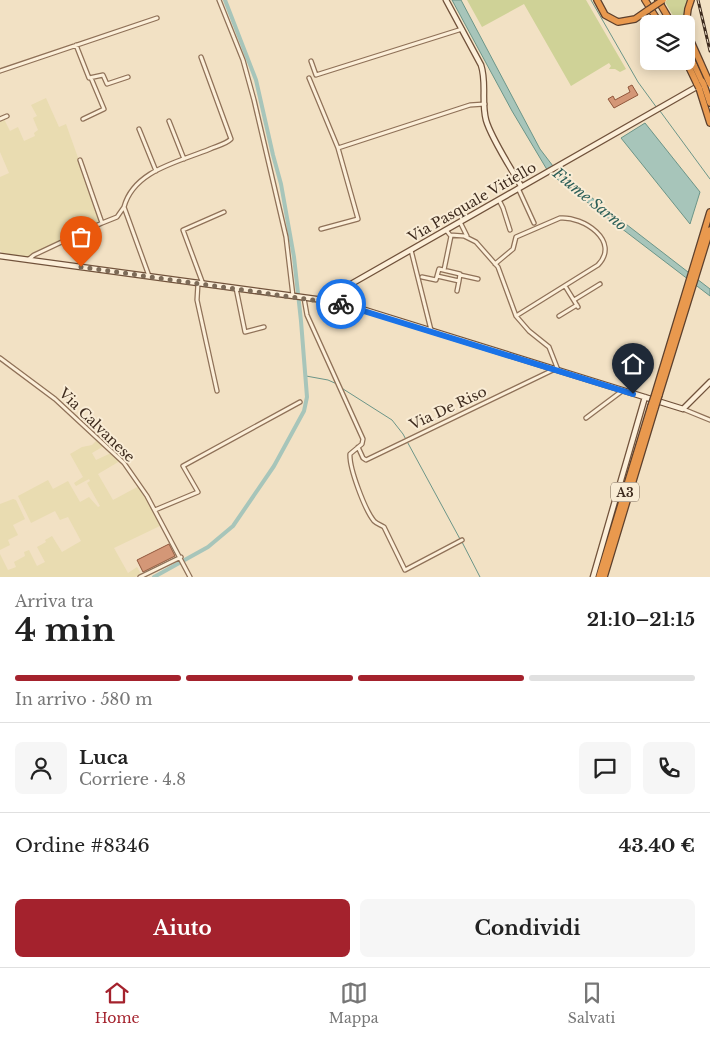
<!DOCTYPE html>
<html lang="it">
<meta charset="utf-8">
<style>
:root{--surface:#fff;--page:#f6f6f6;--text:#222;--muted:#767676;--line:#e0e0e0;--accent:#a4222d}
body{margin:0;font-family:"Libre Baskerville",serif;background:var(--page);color:var(--text);height:100vh;display:flex;flex-direction:column;font-size:19px;white-space:nowrap}
*{box-sizing:border-box;margin:0}
p{font-size:16px;color:var(--muted)}
.icon{flex:none;width:28px;height:28px;fill:none;stroke:currentColor;stroke-width:2;stroke-linecap:round;stroke-linejoin:round}
.map{position:relative;height:577px;overflow:hidden}
.sheet{display:flex;flex-direction:column;background:var(--surface);flex:1}
.sheet>*{flex:none}
.buttons{position:absolute;left:640px;top:15px;display:grid;gap:10px}
.buttons a{display:grid;place-items:center;width:55px;height:55px;border-radius:8px;background:var(--surface);box-shadow:0 2px 12px #0003;font-size:25px}
.pin{position:absolute;display:grid;place-items:center;width:42px;height:42px;color:#fff;margin:-51px -21px;border-radius:50% 50% 50% 0;rotate:-45deg;box-shadow:0 0 5px #0007}
.pin .icon{rotate:45deg}
.courier{position:absolute;display:grid;place-items:center;width:50px;height:50px;margin:-25px;border:4px solid #1a73e8;border-radius:50%;background:#fff;color:#222;box-shadow:0 1px 6px #0007}
.headline em{font-style:normal;font-weight:800}
.headline div{display:flex;flex-direction:column-reverse}
.headline{display:flex;align-items:center;justify-content:space-between;height:85px;padding:0 15px}
h1{font-size:32px;font-weight:800;line-height:38px}
.bar{display:grid;grid-template-columns:repeat(4,1fr);gap:8px 5px;align-content:center;height:60px;padding:0 15px}
.bar i{height:6px;border-radius:4px;background:var(--line)}
.bar .on{background:var(--accent)}
.bar p{grid-column:span 4}
.line{display:flex;align-items:center;gap:12px;padding:0 15px;border-top:1px solid var(--line)}
.line div{flex:1}
.round{display:grid;place-items:center;flex:none;width:52px;height:52px;border-radius:8px;background:var(--page)}
.action{display:flex;gap:10px;margin-top:auto;padding:10px 15px}
.action a{flex:1;height:58px;border-radius:8px;background:var(--accent);color:#fff;font-size:20px;font-weight:800;line-height:58px;text-align:center}
.action a+a{background:var(--page);color:var(--text)}
.menu{display:flex;justify-content:space-around;align-items:center;height:70px;border-top:1px solid var(--line);background:var(--surface);font-size:14px;color:var(--muted)}
.menu a{display:grid;justify-items:center;gap:2px}
.menu .on{color:var(--accent)}
.map>svg:first-child{display:block}
.farmland{fill:#e9dcb1}
.green{fill:#cfd297}
.water{fill:#a7c5ba;stroke:#6c9588}
.lines{fill:none;stroke-linecap:round;stroke-linejoin:round}
.stream{stroke:#6c9588;stroke-width:1}
.canal{stroke:#a7c5ba;stroke-width:4}
.building{fill:#d49777;stroke:#91573c}
.street-casing{stroke:#8f7158;stroke-width:5.5}
.secondary-casing{stroke:#71523b;stroke-width:7}
.highway-casing{stroke:#5d402d;stroke-width:8}
.street{stroke:#fcefd9;stroke-width:3}
.secondary{stroke:#fcefd9;stroke-width:4.5}
.highway{stroke:#e9994e;stroke-width:5.5}
.rail-casing{stroke:#3e2b1e;stroke-width:3}
.rail{stroke:#f9ecd5;stroke-width:1;stroke-dasharray:4;stroke-linecap:butt}
.highway-bridge-casing{stroke:#5d402d;stroke-width:8;stroke-linecap:butt}
.highway-bridge{stroke:#e9994e;stroke-width:5.5}
.done{stroke:#7d6b58;stroke-width:5;stroke-dasharray:0 9}
.route{stroke:#1a73e8;stroke-width:6}
.labels{text-anchor:middle;dominant-baseline:central;stroke-width:4;stroke-linejoin:round;paint-order:stroke}
.shield{fill:#f9ecd5;stroke:#766555;stroke-width:1}
.shield-label{font-size:12px;font-weight:bold;fill:#3e2b1e}
.street-label{font-size:14px;fill:#3e2b1e;stroke:#f9ecd5}
.water-label{font-size:15px;font-style:italic;fill:#2c5f58;stroke:#f9ecd5}
</style>
<div class="map">
<svg width="710" height="577" viewBox="0 0 710 577">
<rect width="100%" height="100%" fill="#f2e1c4"/>
<!-- farmland -->
<path class="farmland" d="M46 98 59 127 66 124 101 222 28 257 3 253 0 250V177L9 173 0 152V121L4 119 10 131 18 127 24 141 35 136 34 133 38 130 33 118 37 116 31 105Z
M97 440 104 446 92 453 96 460 111 453 120 461 98 474 113 500 139 486 162 525 114 548 128 573 137 567 141 574 135 577H0V554L8 570 16 567 14 562 25 556 24 552 29 550 37 566 45 562 37 547 46 542 45 540 52 536 62 552 81 541 68 517 60 520 55 511 31 523 18 496 48 480 53 489 68 481 80 502 89 497 98 507 100 506 87 483 90 481 89 479 76 486 74 483 83 477 70 454 82 447 92 445Z
M13 499 16 500 25 519 13 525 18 535 8 540 10 545 0 550V504Z"/>
<!-- green -->
<path class="green" d="M467 0H586L626 69 620 72 615 69H609L611 66 609 63 571 86 524 4 482 27Z
M667 0H690L685 24H678L665 2Z"/>
<!-- water -->
<path class="water" d="M452 0H461L540 149 556 170 710 289V296L549 173 512 111Z
M645 123 700 192 690 224 621 138Z"/>
<g class="lines">
<!-- stream -->
<path class="stream" d="M591 0 638 82 657 108
M660 111 710 179
M306 376 328 380 337 384
M340 387 392 420 403 434 460 539
M462 542 480 577
M156 576 157 577"/>
<!-- canal -->
<path class="canal" d="M154 577 208 547 233 526 274 466 304 411 307 397 301 321 294 257 281 184 273 155 256 80 225 0"/>
</g>
<!-- building -->
<path class="building" d="M632 85 638 95 614 108 608 99 613 96 615 100 630 92 628 87Z
M169 544 175 556 143 572 137 560Z"/>
<g class="lines">
<defs>
<path id="street" d="M219 0 243 60 254 100 286 237 293 296
M76 45 89 78 103 75 107 84 128 77
M311 61 316 75 462 29
M0 71 157 18
M309 78 338 148 358 219 321 229
M0 119 7 116
M83 119 104 109 91 78
M169 121 184 159
M139 129 156 171
M338 148 470 105 485 104
M518 188 534 223
M499 200 503 208 510 230
M460 222 467 236
M102 223 117 217 124 207
M446 230 450 235 464 236 476 242 498 267 516 316 529 331 549 347 558 370
M411 250 431 330
M29 259 34 255 102 223 80 160
M495 264 513 249 516 237 560 218C583 216 621 241 598 265L516 316
M439 269 460 274 459 281 437 276Z
M444 270 451 236
M460 275 478 279
M149 276 124 207C134 170 179 162 210 149 217 146 226 144 231 139L201 57
M422 277 436 280 437 276
M198 283 197 300 217 391
M203 284 183 230 224 212
M565 286 578 307
M236 288 245 332 264 327
M457 291 459 281
M304 298 307 315 363 439 362 444 350 454C349 468 365 510 374 521 377 524 381 525 384 527L405 570 462 540
M574 300 600 284
M559 316 577 305
M0 358 55 399 124 463 147 496 190 577
M683 409 710 420
M586 418 622 391
M358 447 363 458 366 460 555 369
M155 510 198 492 183 466 300 402
M140 577 181 557"/>
<path id="secondary" d="M446 0 481 65C487 83 481 101 486 120 491 138 511 168 521 186
M0 256 323 300 352 306 683 409 710 382
M323 300 700 85
M593 577 645 397"/>
<path id="highway" d="M597 0 605 15 618 22 635 19 648 10
M645 0 660 24
M658 0 672 24
M686 24 688 9 691 0
M686 48 702 81
M686 61 697 84
M704 85 710 103
M699 88 710 123
M655 394 710 212
M659 395 710 230
M599 577 651 406
M604 577 655 408"/>
</defs>
<!-- street casing -->
<use href="#street" class="street-casing"/>
<!-- secondary casing -->
<use href="#secondary" class="secondary-casing"/>
<!-- highway casing -->
<use href="#highway" class="highway-casing"/>
<!-- street -->
<use href="#street" class="street"/>
<!-- secondary -->
<use href="#secondary" class="secondary"/>
<!-- highway -->
<use href="#highway" class="highway"/>
<defs>
<path id="rail" d="M698 0 710 51"/>
</defs>
<!-- rail casing -->
<use href="#rail" class="rail-casing"/>
<!-- rail -->
<use href="#rail" class="rail"/>
<defs>
<path id="highway-bridge" d="M648 10 663 0
M686 26 689 37 710 84
M702 81 704 85
M697 84 699 88
M651 406 655 394
M655 408 659 395"/>
</defs>
<!-- highway-bridge casing -->
<use href="#highway-bridge" class="highway-bridge-casing"/>
<!-- highway-bridge -->
<use href="#highway-bridge" class="highway-bridge"/>
</g>
<g class="lines">
<!-- done -->
<path class="done" d="M81 267 341 304"/>
<!-- route -->
<path class="route" d="M341 304 633 394"/>
</g>
<g class="labels">
<!-- shield labels -->
<rect class="shield" x="611" y="482.5" width="28" height="19" rx="4"/>
<g class="shield-label">
<text x="625" y="492">A3</text>
</g>
<!-- street labels -->
<g class="street-label">
<text transform="translate(472 202) rotate(-30)">Via Pasquale Vitiello</text>
<text transform="translate(448 408) rotate(-25)">Via De Riso</text>
<text transform="translate(97 425) rotate(44)">Via Calvanese</text>
</g>
<!-- water labels -->
<g class="water-label">
<text transform="translate(590 199) rotate(39)">Fiume Sarno</text>
</g>
</g>
</svg>
<div class="buttons">
<a><svg class="icon" aria-label="layers" viewBox="0 0 24 24"><path d="M12 4l9 5-9 5-9-5zM3 14l9 5 9-5"/></svg></a>
</div>
<div class="pin" style="left:81px;top:267px;background:#ea580c"><svg class="icon" aria-label="bag" viewBox="0 0 24 24"><path d="M5 8h14l-1 12H6zM9 8a3 3 0 0 1 6 0"/></svg></div>
<div class="pin" style="left:633px;top:394px;background:#1f2937"><svg class="icon" aria-label="home" viewBox="0 0 24 24"><path d="M3 11l9-7 9 7M6 9v11h12V9"/></svg></div>
<div class="courier" style="left:341px;top:304px"><svg class="icon" aria-label="bike" viewBox="0 0 24 24"><circle cx="6" cy="16" r="4"/><circle cx="18" cy="16" r="4"/><path d="M6 16l4-8h5l3 8M10 8l3 8H6M13 5h3"/></svg></div>
</div>
<section class="sheet">
<div class="headline"><div><h1>4 min</h1><p>Arriva tra</p></div><em>21:10–21:15</em></div>
<div class="bar"><i class="on"></i><i class="on"></i><i class="on"></i><i></i><p>In arrivo · 580 m</p></div>
<div class="line" style="height:90px"><a class="round"><svg class="icon" aria-label="person" viewBox="0 0 24 24"><circle cx="12" cy="8" r="4"/><path d="M4 21q1-7 8-7t8 7"/></svg></a><div><b>Luca</b><p>Corriere · 4.8</p></div><a class="round"><svg class="icon" aria-label="chat" viewBox="0 0 24 24"><path d="M4 5h16v11H9l-5 4z"/></svg></a><a class="round"><svg class="icon" aria-label="phone" viewBox="0 0 24 24"><path d="M5 4h4l2 5-3 2q2 4 5 5l2-3 5 2v4C11 20 4 13 5 4z"/></svg></a></div>
<div class="line" style="height:65px"><div>Ordine #8346</div><b>43.40 €</b></div>
<div class="action"><a>Aiuto</a><a>Condividi</a></div>
</section>
<nav class="menu">
<a class="on"><svg class="icon" aria-label="home" viewBox="0 0 24 24"><path d="M3 11l9-7 9 7M6 9v11h12V9"/></svg>Home</a>
<a><svg class="icon" aria-label="map" viewBox="0 0 24 24"><path d="M3 6l6-2 6 2 6-2v14l-6 2-6-2-6 2zM9 4v14M15 6v14"/></svg>Mappa</a>
<a><svg class="icon" aria-label="saved" viewBox="0 0 24 24"><path d="M7 4h10v16l-5-4-5 4z"/></svg>Salvati</a>
</nav>
